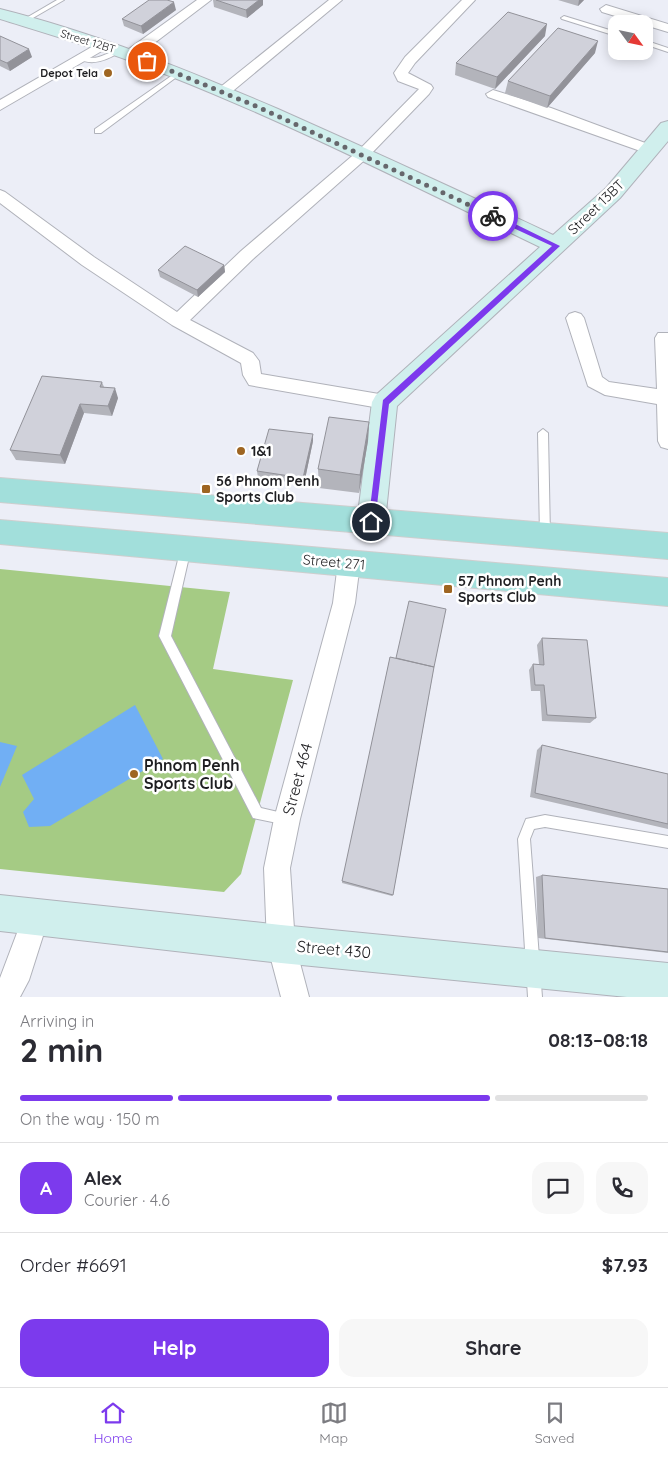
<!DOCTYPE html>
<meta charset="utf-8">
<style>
:root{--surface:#fff;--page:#f7f7f7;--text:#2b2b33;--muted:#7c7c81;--line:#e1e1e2;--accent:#7c3aed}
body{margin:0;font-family:Quicksand,sans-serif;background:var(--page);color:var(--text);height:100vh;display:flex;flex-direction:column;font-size:19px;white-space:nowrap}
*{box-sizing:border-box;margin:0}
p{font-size:16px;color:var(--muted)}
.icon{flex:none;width:28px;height:28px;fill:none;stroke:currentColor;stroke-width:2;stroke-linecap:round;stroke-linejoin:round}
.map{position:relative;height:997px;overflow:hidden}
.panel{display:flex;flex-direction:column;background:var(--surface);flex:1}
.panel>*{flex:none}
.needle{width:32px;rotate:123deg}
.controls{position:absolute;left:608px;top:15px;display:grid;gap:10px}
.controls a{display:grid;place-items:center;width:45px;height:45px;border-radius:10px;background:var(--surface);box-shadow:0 2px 12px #0003;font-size:25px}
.pin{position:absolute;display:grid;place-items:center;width:42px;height:42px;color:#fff;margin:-21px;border:2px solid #fff;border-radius:50%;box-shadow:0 1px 5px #0007}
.courier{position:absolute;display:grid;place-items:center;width:50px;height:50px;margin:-25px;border:4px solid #7c3aed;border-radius:50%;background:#fff;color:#222;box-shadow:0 1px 6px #0007}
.summary em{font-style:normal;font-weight:800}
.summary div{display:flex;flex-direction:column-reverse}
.summary{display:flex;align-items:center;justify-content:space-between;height:85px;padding:0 20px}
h1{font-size:32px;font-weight:800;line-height:38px}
.bar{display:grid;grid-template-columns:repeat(4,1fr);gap:8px 5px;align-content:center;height:60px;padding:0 20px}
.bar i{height:6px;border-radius:4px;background:var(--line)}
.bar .selected{background:var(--accent)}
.bar p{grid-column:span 4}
.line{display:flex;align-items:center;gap:12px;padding:0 20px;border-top:1px solid var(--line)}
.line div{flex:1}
.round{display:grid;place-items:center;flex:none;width:52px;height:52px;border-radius:15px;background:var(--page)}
.primary-button{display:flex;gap:10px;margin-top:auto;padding:10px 20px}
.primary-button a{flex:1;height:58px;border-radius:15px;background:var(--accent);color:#fff;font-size:20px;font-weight:800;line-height:58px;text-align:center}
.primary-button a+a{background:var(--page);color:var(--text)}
.tabs{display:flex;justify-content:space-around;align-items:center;height:70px;border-top:1px solid var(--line);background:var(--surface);font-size:14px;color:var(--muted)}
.tabs a{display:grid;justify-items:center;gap:2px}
.tabs .selected{color:var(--accent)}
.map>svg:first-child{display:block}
.green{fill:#a5cb84}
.water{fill:#71aff4}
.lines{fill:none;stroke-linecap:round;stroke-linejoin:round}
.lane-casing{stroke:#b0b2ba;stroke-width:2}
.street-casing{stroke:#b0b2ba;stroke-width:2}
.secondary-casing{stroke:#b0b2ba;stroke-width:2}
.primary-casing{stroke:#cecece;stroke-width:2}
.lane{fill:#fff;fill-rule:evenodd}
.street{fill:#fff;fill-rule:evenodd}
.secondary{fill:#d0efed;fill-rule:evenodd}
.primary{fill:#a2dfdb;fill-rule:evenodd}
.wall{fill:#b3b4bb}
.shaded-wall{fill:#929299}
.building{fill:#d0d1da;stroke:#929299}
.route{fill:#7c3aed}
.done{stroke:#66676c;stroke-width:5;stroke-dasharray:0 9}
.poi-dot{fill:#9e6522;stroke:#fff;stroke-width:2}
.labels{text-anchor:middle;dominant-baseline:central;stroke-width:5;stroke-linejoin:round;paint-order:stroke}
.far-street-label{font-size:11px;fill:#1e1e21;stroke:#fff}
.far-poi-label{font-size:11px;font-weight:bold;fill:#1e1e21;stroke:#fff;text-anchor:end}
.street-label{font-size:14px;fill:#1e1e21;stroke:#fff}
.poi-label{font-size:14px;font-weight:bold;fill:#1e1e21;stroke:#fff;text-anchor:start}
.near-poi-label{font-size:16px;font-weight:bold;fill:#1e1e21;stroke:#fff;text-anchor:start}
.near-street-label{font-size:16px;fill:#1e1e21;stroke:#fff}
</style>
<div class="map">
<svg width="668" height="997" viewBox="0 0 668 997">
<rect width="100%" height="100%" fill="#eceef7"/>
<!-- green -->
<path class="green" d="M0 569 230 592 213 669 293 680 241 874 224 892 0 869Z"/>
<!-- water -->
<path class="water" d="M135 705 163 759 50 826 29 827 23 812 34 799 22 775Z
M0 742 17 746 0 787Z"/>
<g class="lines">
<defs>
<path id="lane" d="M57 0H64L26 22 21 21Z
M564 16 616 32V36L562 19 561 18Z
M644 40 668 48V52L644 44Z
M119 48 122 50 121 51C108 60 92 67 77 58L80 56C99 61 103 55 119 48Z
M177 72 182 73 101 133H95V129Z
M543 429 548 433 550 536 549 539 545 541 541 539 540 536 538 433Z
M186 543 190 545 191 548 171 636 261 808 291 815 293 819 291 823 287 825 253 818 159 636 181 548 182 545Z
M545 815 668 836V848L545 827 534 829 530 839 542 997H528L518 839 526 819Z"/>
<path id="street" d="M197 0H211L136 57H126L125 54 126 51Z
M329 0H342L228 95H218L216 92 218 89Z
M462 0H475L415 63 408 73 431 85 433 88 429 94 368 157 253 259 190 320 253 353 259 361 261 374 385 395 392 397 394 402 392 407 385 409 249 385 243 375 241 363 172 325 82 265 0 203V190L5 192 94 257 177 312 241 251 358 151 419 89 398 81 394 73 405 57Z
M606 5 668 24V32L602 12 600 9Z
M102 41 108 45 107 48 0 110V100Z
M493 90 551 108 656 147 658 150 656 153H646L488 97 486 94Z
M575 312 581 314 584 318 602 377 609 382 657 389 655 338 658 333H668V449L661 447 658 441 657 404 605 395 588 386 566 318 569 314Z
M349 554 356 556 360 563 355 603 300 819 290 868 295 944 309 997H281L267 944 264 868 274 819 333 603 338 563 342 556Z
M36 904 45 908 49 917 29 980 20 997H0V978L23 917 27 908Z"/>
<path id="secondary" d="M0 9C96 33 187 70 278 109 370 150 462 192 553 235L606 188 661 123 668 121V141L620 198 397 406 385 522 381 531 371 534 361 531 357 522 372 402 376 395 540 247C419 189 298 127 172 77 116 54 58 37 0 19Z
M0 895 281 925 668 963V997H627L281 963 0 931Z"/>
<path id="primary" d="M0 478 668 533V559L0 502Z
M0 520 668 578V606L0 544Z"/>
</defs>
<!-- lane casing -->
<use href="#lane" class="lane-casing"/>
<!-- street casing -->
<use href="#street" class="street-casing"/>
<!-- secondary casing -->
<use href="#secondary" class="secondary-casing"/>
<!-- primary casing -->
<use href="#primary" class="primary-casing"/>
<!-- lane -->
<use href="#lane" class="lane"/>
<!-- street -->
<use href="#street" class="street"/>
<!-- secondary -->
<use href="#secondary" class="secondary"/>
<!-- primary -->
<use href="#primary" class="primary"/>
</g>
<!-- wall -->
<path class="wall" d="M213 0H263V5L247 18 214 7Z
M558 0H584L578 6Z
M176 10 143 34 124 26 122 19Z
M0 36 32 57 10 71 0 66Z
M545 36 495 89 455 75 456 63Z
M595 53 547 108 505 93 508 81Z
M224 265 225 272 198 297 160 277 158 270Z
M102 382 104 387 118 398 112 416 84 413 65 464 16 460 10 450Z
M369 422 368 441 359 493 319 488 318 469Z
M313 441 304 484 258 478 257 471Z
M542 638 596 718 590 723 542 721 540 691H531L529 670 533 664H539L537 645Z
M390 657 434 667 393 895 392 896 342 883Z
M542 745 668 774V829L530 797 537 750Z
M542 875 668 889V953L538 938 536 877Z"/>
<!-- shaded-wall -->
<path class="shaded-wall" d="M259 0H263V5L247 18 246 10Z
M579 0H584L578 6Z
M174 2 176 10 143 34 141 26Z
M547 24 545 36 495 89 497 77Z
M598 41 595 53 547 108 550 96Z
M29 49 32 57 10 71 7 63Z
M224 265 225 272 198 297 197 290Z
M115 388 118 398 112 416 108 406Z
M80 404 84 413 65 464 60 455Z
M369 422 368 441 359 493 360 475Z
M313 434V441L304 484 303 478Z"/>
<!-- building -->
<path class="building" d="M149 0H167L174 2 141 26 122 19Z
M216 0H259L246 10Z
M508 12 547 24 497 77 456 63Z
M558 28 598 41 550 96 508 81Z
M0 36 29 49 7 63 0 60Z
M185 246 224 265 197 290 158 270Z
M42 376 102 382 100 387 115 388 108 406 80 404 60 455 10 450Z
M329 417 369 422 360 475 318 469Z
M269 429 313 434 303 478 257 471Z
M409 601 446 609 434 667 396 658Z
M542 638 587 640 596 718 547 715 544 685H535L533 664 544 665Z
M390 657 434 667 393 895 342 881Z
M542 745 668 774V824L535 793Z
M542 875 668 889V952L545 938Z"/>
<!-- route -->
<path class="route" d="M490 214H495L560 246 389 404 375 522 374 525H368L383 400 552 246 490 217Z"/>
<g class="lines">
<!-- done -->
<path class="done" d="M147 61 258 107 493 216"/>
</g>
<!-- markers -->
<g class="poi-dot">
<circle cx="108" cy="73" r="5"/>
<circle cx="241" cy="451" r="5"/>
<rect x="201" y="484" width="10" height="10" rx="2.5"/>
<rect x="443" y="584" width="10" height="10" rx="2.5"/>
<circle cx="134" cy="774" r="5"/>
</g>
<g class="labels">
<!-- far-street labels -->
<g class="far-street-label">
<text transform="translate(88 41) rotate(17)">Street 12BT</text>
</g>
<!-- far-poi labels -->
<g class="far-poi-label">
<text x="98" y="73">Depot Tela</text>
</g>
<!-- street labels -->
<g class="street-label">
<text transform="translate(596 207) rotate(-44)">Street 13BT</text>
<text transform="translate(334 562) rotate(5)">Street 271</text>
</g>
<!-- poi labels -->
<g class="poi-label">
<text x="251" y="451">1&amp;1</text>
<text x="216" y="481">56 Phnom Penh<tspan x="216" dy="16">Sports Club</tspan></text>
<text x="458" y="581">57 Phnom Penh<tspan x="458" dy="16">Sports Club</tspan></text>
</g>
<!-- near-poi labels -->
<g class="near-poi-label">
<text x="144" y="765">Phnom Penh<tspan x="144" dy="18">Sports Club</tspan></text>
</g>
<!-- near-street labels -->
<g class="near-street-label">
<text transform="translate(297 779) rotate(-75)">Street 464</text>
<text transform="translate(334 949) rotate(5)">Street 430</text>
</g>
</g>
</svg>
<div class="controls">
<a><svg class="needle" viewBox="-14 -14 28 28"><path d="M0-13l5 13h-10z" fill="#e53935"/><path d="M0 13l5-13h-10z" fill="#7c7c81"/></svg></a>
</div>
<div class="pin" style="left:147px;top:61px;background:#ea580c"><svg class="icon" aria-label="bag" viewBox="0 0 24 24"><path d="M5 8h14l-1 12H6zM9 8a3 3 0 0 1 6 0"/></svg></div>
<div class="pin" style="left:371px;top:522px;background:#1f2937"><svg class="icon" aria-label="home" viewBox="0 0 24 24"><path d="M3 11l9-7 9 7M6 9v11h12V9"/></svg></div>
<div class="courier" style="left:493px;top:216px"><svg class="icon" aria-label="bike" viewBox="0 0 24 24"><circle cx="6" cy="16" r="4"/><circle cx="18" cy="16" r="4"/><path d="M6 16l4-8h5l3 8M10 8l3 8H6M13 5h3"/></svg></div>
</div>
<section class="panel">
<div class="summary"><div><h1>2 min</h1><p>Arriving in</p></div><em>08:13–08:18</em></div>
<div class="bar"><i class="selected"></i><i class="selected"></i><i class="selected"></i><i></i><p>On the way · 150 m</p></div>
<div class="line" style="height:90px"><b class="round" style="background:var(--accent);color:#fff">A</b><div><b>Alex</b><p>Courier · 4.6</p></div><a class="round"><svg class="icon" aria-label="chat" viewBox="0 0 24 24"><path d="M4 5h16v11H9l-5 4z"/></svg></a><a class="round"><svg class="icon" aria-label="phone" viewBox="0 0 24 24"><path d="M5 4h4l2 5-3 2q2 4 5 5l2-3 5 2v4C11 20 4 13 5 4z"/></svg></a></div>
<div class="line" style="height:65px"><div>Order #6691</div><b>$7.93</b></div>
<div class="primary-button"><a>Help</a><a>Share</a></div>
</section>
<nav class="tabs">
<a class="selected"><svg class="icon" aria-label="home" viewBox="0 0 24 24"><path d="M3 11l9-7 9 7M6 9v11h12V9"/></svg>Home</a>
<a><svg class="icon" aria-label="map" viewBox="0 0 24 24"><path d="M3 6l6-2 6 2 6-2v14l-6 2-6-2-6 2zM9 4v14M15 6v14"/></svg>Map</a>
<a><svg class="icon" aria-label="saved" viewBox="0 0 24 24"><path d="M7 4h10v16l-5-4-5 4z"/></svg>Saved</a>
</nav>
